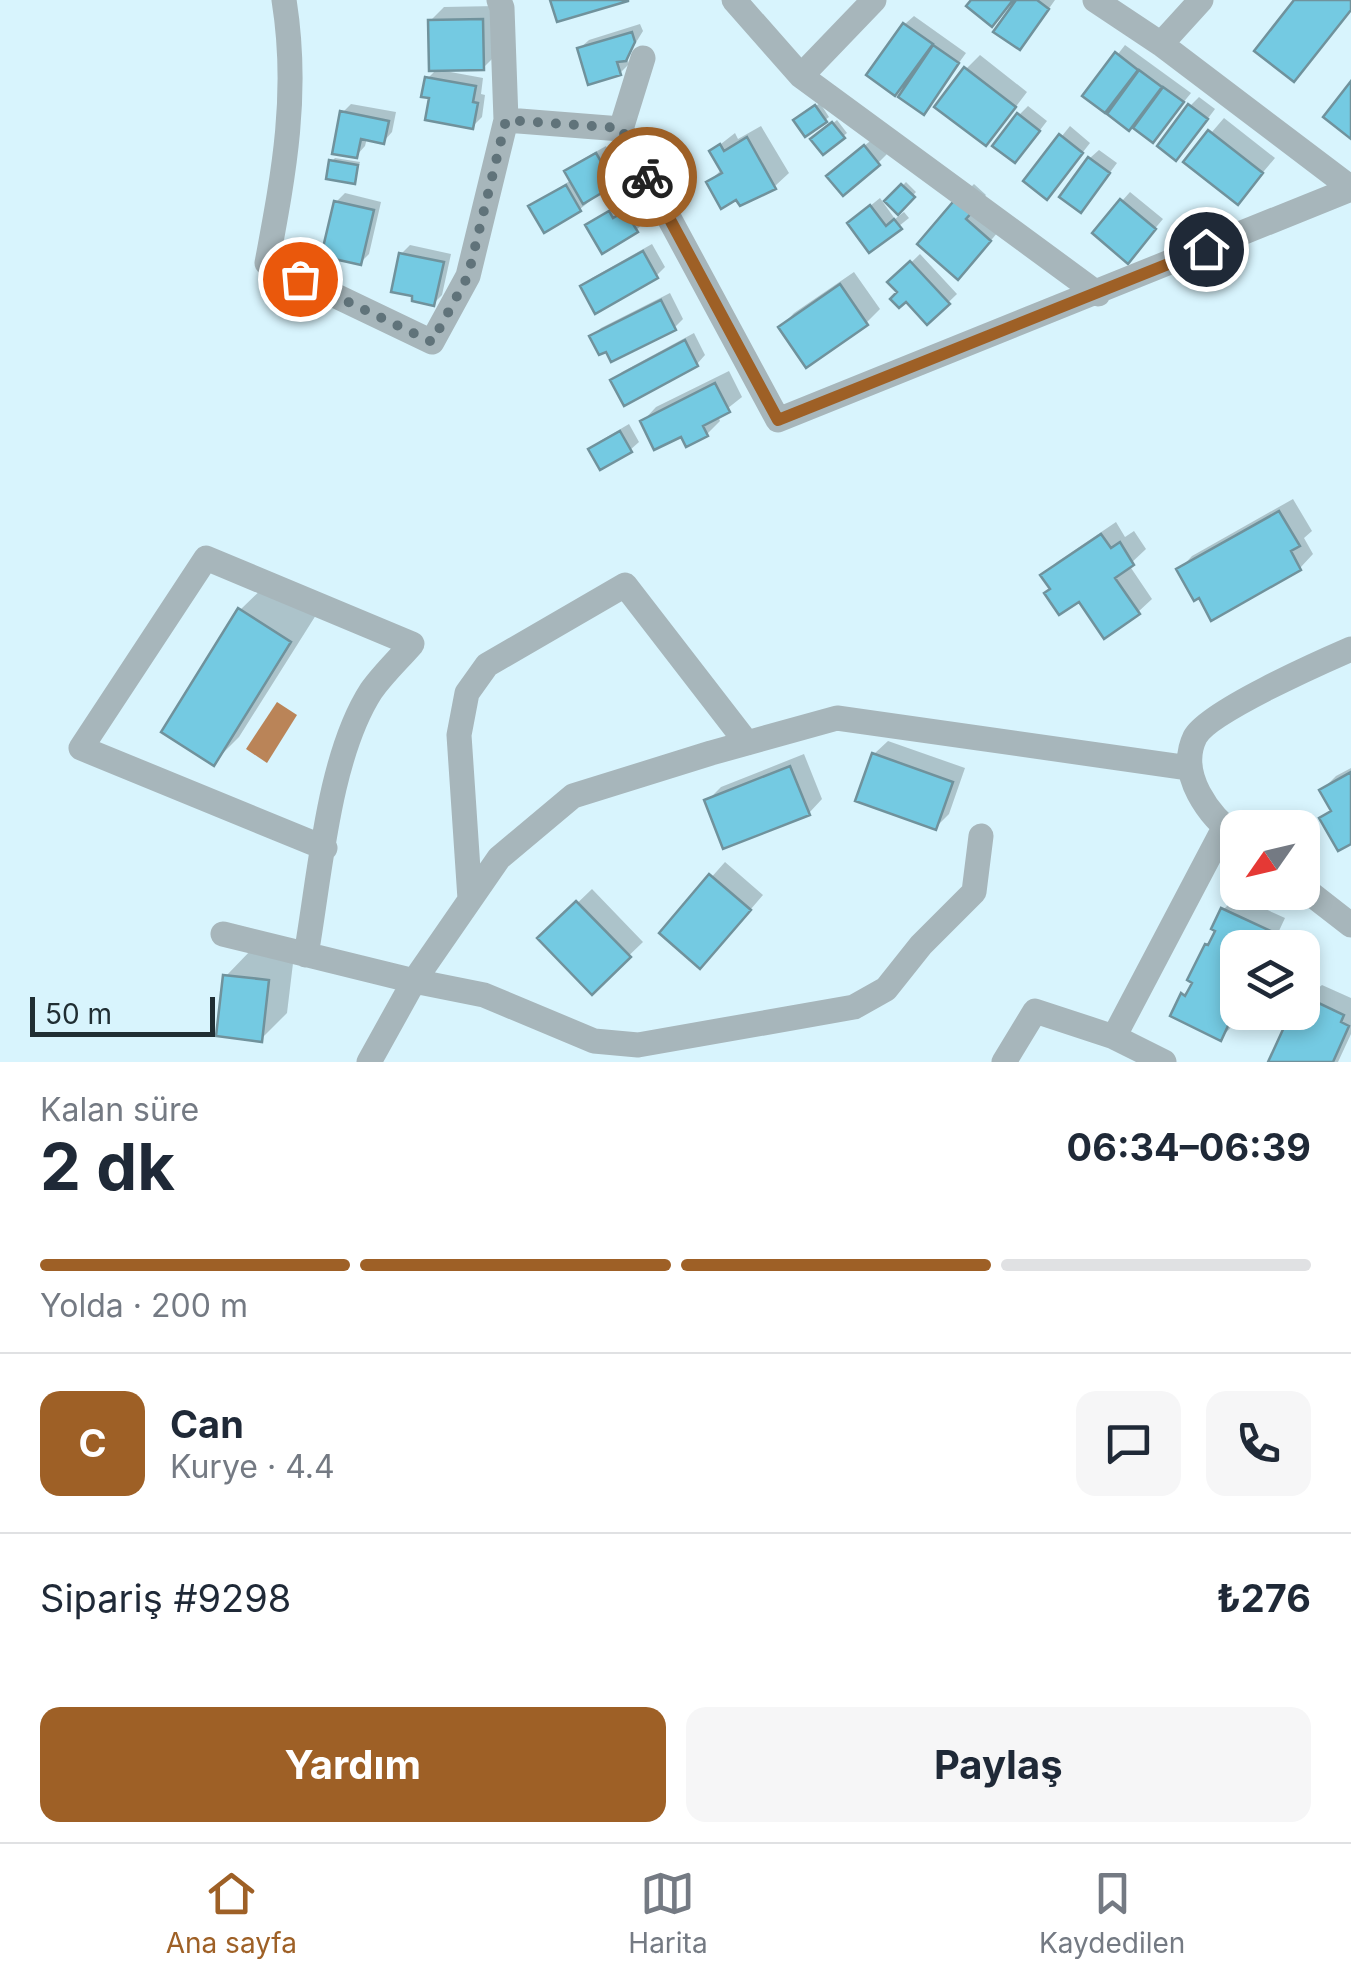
<!DOCTYPE html>
<html lang="tr">
<meta charset="utf-8">
<style>
:root{--surface:#fff;--page:#f6f6f7;--text:#1f2937;--muted:#747a83;--line:#e0e1e3;--accent:#9e6026}
body{margin:0;font-family:Inter,sans-serif;background:var(--page);color:var(--text);height:100vh;display:flex;flex-direction:column;font-size:38px;white-space:nowrap}
*{box-sizing:border-box;margin:0}
p{font-size:32px;color:var(--muted)}
.icon{flex:none;width:55px;height:55px;fill:none;stroke:currentColor;stroke-width:2;stroke-linecap:round;stroke-linejoin:round}
.map{position:relative;height:1062px;overflow:hidden}
.panel{display:flex;flex-direction:column;background:var(--surface);flex:1}
.panel>*{flex:none}
.needle{width:65px;rotate:236deg}
.tools{position:absolute;left:1220px;top:810px;display:grid;gap:20px}
.tools a{display:grid;place-items:center;width:100px;height:100px;border-radius:20px;background:var(--surface);box-shadow:0 5px 15px #0003;font-size:50px}
.scale{position:absolute;left:30px;bottom:25px;width:185px;box-sizing:border-box;padding-left:10px;border:5px solid #202e33;border-top:0;font-size:28px;line-height:35px;white-space:nowrap;color:#202e33;-webkit-text-stroke:8px #d8f4fd;paint-order:stroke}
.pin{position:absolute;display:grid;place-items:center;width:85px;height:85px;color:#fff;margin:-42px;border:5px solid #fff;border-radius:50%;box-shadow:0 2px 10px #0007}
.courier{position:absolute;display:grid;place-items:center;width:100px;height:100px;margin:-50px;border:8px solid #9e6026;border-radius:50%;background:#fff;color:#222;box-shadow:0 2px 12px #0007}
.head em{font-style:normal;font-weight:700}
.head div{display:flex;flex-direction:column-reverse}
.head{display:flex;align-items:center;justify-content:space-between;height:170px;padding:0 40px}
h1{font-size:65px;font-weight:700;line-height:75px}
.bar{display:grid;grid-template-columns:repeat(4,1fr);gap:15px 10px;align-content:center;height:120px;padding:0 40px}
.bar i{height:12px;border-radius:8px;background:var(--line)}
.bar .active{background:var(--accent)}
.bar p{grid-column:span 4}
.line{display:flex;align-items:center;gap:25px;padding:0 40px;border-top:2px solid var(--line)}
.line div{flex:1}
.round{display:grid;place-items:center;flex:none;width:105px;height:105px;border-radius:20px;background:var(--page)}
.primary-button{display:flex;gap:20px;margin-top:auto;padding:20px 40px}
.primary-button a{flex:1;height:115px;border-radius:20px;background:var(--accent);color:#fff;font-size:40px;font-weight:700;line-height:115px;text-align:center}
.primary-button a+a{background:var(--page);color:var(--text)}
.tabs{display:flex;justify-content:space-around;align-items:center;height:140px;border-top:2px solid var(--line);background:var(--surface);font-size:28px;color:var(--muted)}
.tabs a{display:grid;justify-items:center;gap:5px}
.tabs .active{color:var(--accent)}
.map>svg:first-child{display:block}
.water{fill:#ba8458}
.shadow{fill:#0003}
.building{fill:#74cae2;stroke:#70929c;stroke-width:2.5}
.lines{fill:none;stroke-linecap:round;stroke-linejoin:round}
.minor{stroke:#a7b6bb;stroke-width:25}
.done{stroke:#60737a;stroke-width:10;stroke-dasharray:0 18}
.route{stroke:#9e6026;stroke-width:12}
</style>
<div class="map">
<svg width="1351" height="1062" viewBox="0 0 1351 1062">
<rect width="100%" height="100%" fill="#d8f4fd"/>
<!-- water -->
<path class="water" d="M277 702 297 715 267 763 246 749Z"/>
<!-- shadow -->
<path class="shadow" d="M974 0H1055L1028 38 1013 6Z
M496 6 497 54 483 68H445V71L483 78 481 94 485 95 482 117 473 126 432 96 427 79 437 69 430 21 444 7Z
M914 16 966 53 924 111 912 76 895 93 905 24Z
M640 24 643 31 627 57 629 64 620 73 580 48 589 40Z
M1125 45 1191 93 1153 140 1132 124 1129 127 1086 95Z
M980 55 1027 92 999 129 966 69Z
M1199 97 1215 109 1185 149 1190 106Z
M820 103 829 117 825 120 800 117Z
M351 104 396 112 392 132 384 141 367 138 365 146 357 155 342 113Z
M1028 106 1047 121 1024 151 1019 115Z
M1224 118 1275 158 1238 202 1187 161Z
M837 120 847 133 824 152 814 139Z
M761 126 789 173 775 186 741 203 737 196 709 182 722 169 712 151 735 133 738 139Z
M1070 126 1090 143 1055 188 1026 181Z
M874 138 887 154 878 163 838 167Z
M606 146 622 175 613 183 580 209 531 207 571 180 567 172 576 163Z
M1099 150 1117 163 1089 201 1090 158Z
M335 158 360 162 354 181 331 162Z
M906 182 916 192 898 211 888 201Z
M974 184 986 195 978 204 1003 226 972 263 960 198Z
M1130 192 1163 219 1136 251 1122 201Z
M345 193 381 202 369 254 360 263 336 202Z
M880 198 895 219 904 212 909 218 869 250 859 215Z
M618 204 623 211 634 204 645 222 636 230 588 226Z
M652 244 665 267 656 276 583 287 592 278Z
M410 245 451 254 442 295 433 304 415 294 401 254Z
M920 254 957 294 928 322 891 282Z
M854 272 880 309 866 323 781 327 794 313Z
M670 293 683 319 674 328 593 336 601 328Z
M694 333 705 355 697 364 614 381 622 372Z
M729 371 742 397 718 416 720 421 707 434 682 433 643 421 656 407Z
M629 424 639 442 630 450 591 449 600 441Z
M1293 499 1312 531 1304 538 1313 554 1300 568 1199 595 1179 570 1192 556Z
M1116 522 1125 537 1134 531 1146 549 1129 565 1152 599 1138 612 1080 598 1052 588 1044 575 1057 562Z
M267 584 316 615 239 737 213 763 240 610Z
M888 741 965 768 949 814 936 827 874 754Z
M804 754 822 799 809 813 707 801 721 787Z
M1351 768V841L1322 818 1333 808 1322 790 1336 776Z
M725 862 763 895 714 952 662 933Z
M592 889 643 942 592 991 541 938Z
M1237 896 1285 918 1271 948H1238L1240 1012 1234 1024 1221 1038 1183 995 1196 982 1207 945 1214 938 1224 909Z
M252 949 294 955 287 1013 261 1039 226 976Z
M1322 985 1351 998V1034L1338 1062H1271L1302 1012V998L1313 987 1317 989Z"/>
<!-- building -->
<path class="building" d="M550 0H628V1L557 22Z
M971 0H1013L992 27 966 6Z
M1016 0H1037L1049 9 1020 50 993 32Z
M1294 0H1351V10L1294 82 1254 51Z
M483 19 484 70 429 71 428 20Z
M903 23 933 44 895 96 866 75Z
M632 32 635 42 626 61 617 62 621 75 588 85 577 48Z
M933 45 959 63 924 115 898 97Z
M1115 52 1138 70 1105 113 1082 96Z
M964 67 1016 107 986 146 934 107Z
M1139 70 1162 87 1129 131 1107 114Z
M425 77 476 86 473 102 478 103 473 129 425 120 429 98 421 97Z
M1351 81V139L1323 117Z
M1163 87 1184 102 1153 143 1133 128Z
M1188 104 1208 119 1176 161 1157 146Z
M815 105 827 122 805 137 793 120Z
M340 111 389 121 384 144 361 139 357 158 332 154Z
M1017 113 1040 131 1015 163 992 146Z
M832 122 845 138 823 155 810 139Z
M1208 130 1263 173 1238 205 1183 162Z
M1059 134 1083 153 1047 200 1023 181Z
M747 137 776 189 740 206 736 200 721 209 706 182 722 173 709 151 720 144 724 151Z
M864 145 880 165 843 196 826 176Z
M596 153 615 185 583 204 564 171Z
M1088 157 1110 173 1081 213 1059 197Z
M329 160 358 165 355 184 326 179Z
M901 184 915 197 898 215 884 201Z
M566 185 581 211 544 233 528 206Z
M958 196 974 210 966 219 991 241 958 280 917 244Z
M1120 199 1156 229 1128 264 1092 233Z
M334 201 374 210 361 265 321 256Z
M870 205 886 226 894 219 902 229 869 253 847 223Z
M609 211 613 218 625 211 638 232 602 254 585 225Z
M643 251 658 278 595 314 580 286Z
M399 253 444 262 434 306 412 301V296L391 292Z
M910 261 950 304 927 325 906 302 899 308 890 299 897 292 887 282Z
M840 284 868 325 806 368 778 327Z
M661 300 676 330 611 362 606 352 599 355 589 336Z
M685 340 698 366 624 406 610 380Z
M715 383 730 412 703 426 708 436 686 447 681 437 654 450 640 421Z
M620 431 632 452 600 470 588 449Z
M1279 511 1300 546 1291 551 1301 570 1211 621 1199 598 1194 601 1176 569Z
M1101 534 1111 548 1120 542 1134 565 1115 578 1140 614 1104 639 1079 602 1059 615 1044 593 1050 589 1040 575Z
M238 608 291 642 214 766 161 732Z
M872 753 953 782 936 830 855 801Z
M790 766 810 815 723 849 704 800Z
M1351 772V844L1338 851 1319 818 1331 811 1319 790Z
M709 874 751 910 700 969 659 933Z
M576 901 631 957 592 995 537 938Z
M1221 908 1273 932 1266 948H1238V1003L1229 1016 1232 1017 1221 1041 1170 1016 1181 993 1185 996 1192 983 1187 980 1205 944 1208 945 1215 931 1211 929Z
M223 975 269 980 262 1042 216 1036Z
M1306 997 1344 1015 1341 1022 1349 1026 1333 1062H1268L1291 1012H1302Z"/>
<g class="lines">
<!-- minor -->
<path class="minor" d="M284 0C299 93 284 172 267 263L432 342 468 276 506 120 502 8 499 0
M734 0 801 76 1098 294
M1095 0 1161 44 1351 188
M1161 44 1201 0
M643 58 621 129 778 420 1351 189
M801 76 874 0
M506 120 621 129
M1238 837C1209 817 1177 774 1195 737 1208 712 1321 662 1351 649
M1302 887 1351 925
M470 899 459 735 467 693 487 665 625 585 747 743
M223 934 414 981 484 995 594 1041 638 1045 854 1007 886 989 921 945 974 892 981 836
M306 955C320 876 328 758 371 691 383 674 399 659 412 644L206 558 81 748 325 848
M369 1062 414 981 499 858 573 796 711 753 837 718 1189 768
M1004 1062 1035 1011 1114 1037
M1164 1062 1114 1037 1224 828"/>
</g>
<g class="lines">
<!-- done -->
<path class="done" d="M300 279 432 342 468 276 506 120 621 128 647 177"/>
<!-- route -->
<path class="route" d="M647 177 778 420 1206 249"/>
</g>
</svg>
<div class="tools">
<a><svg class="needle" viewBox="-14 -14 28 28"><path d="M0-13l5 13h-10z" fill="#e53935"/><path d="M0 13l5-13h-10z" fill="#747a83"/></svg></a>
<a><svg class="icon" aria-label="layers" viewBox="0 0 24 24"><path d="M12 4l9 5-9 5-9-5zM3 14l9 5 9-5"/></svg></a>
</div>
<div class="scale">50 m</div>
<div class="pin" style="left:300px;top:279px;background:#ea580c"><svg class="icon" aria-label="bag" viewBox="0 0 24 24"><path d="M5 8h14l-1 12H6zM9 8a3 3 0 0 1 6 0"/></svg></div>
<div class="pin" style="left:1206px;top:249px;background:#1f2937"><svg class="icon" aria-label="home" viewBox="0 0 24 24"><path d="M3 11l9-7 9 7M6 9v11h12V9"/></svg></div>
<div class="courier" style="left:647px;top:177px"><svg class="icon" aria-label="bike" viewBox="0 0 24 24"><circle cx="6" cy="16" r="4"/><circle cx="18" cy="16" r="4"/><path d="M6 16l4-8h5l3 8M10 8l3 8H6M13 5h3"/></svg></div>
</div>
<section class="panel">
<div class="head"><div><h1>2 dk</h1><p>Kalan süre</p></div><em>06:34–06:39</em></div>
<div class="bar"><i class="active"></i><i class="active"></i><i class="active"></i><i></i><p>Yolda · 200 m</p></div>
<div class="line" style="height:180px"><b class="round" style="background:var(--accent);color:#fff">C</b><div><b>Can</b><p>Kurye · 4.4</p></div><a class="round"><svg class="icon" aria-label="chat" viewBox="0 0 24 24"><path d="M4 5h16v11H9l-5 4z"/></svg></a><a class="round"><svg class="icon" aria-label="phone" viewBox="0 0 24 24"><path d="M5 4h4l2 5-3 2q2 4 5 5l2-3 5 2v4C11 20 4 13 5 4z"/></svg></a></div>
<div class="line" style="height:130px"><div>Sipariş #9298</div><b>₺276</b></div>
<div class="primary-button"><a>Yardım</a><a>Paylaş</a></div>
</section>
<nav class="tabs">
<a class="active"><svg class="icon" aria-label="home" viewBox="0 0 24 24"><path d="M3 11l9-7 9 7M6 9v11h12V9"/></svg>Ana sayfa</a>
<a><svg class="icon" aria-label="map" viewBox="0 0 24 24"><path d="M3 6l6-2 6 2 6-2v14l-6 2-6-2-6 2zM9 4v14M15 6v14"/></svg>Harita</a>
<a><svg class="icon" aria-label="saved" viewBox="0 0 24 24"><path d="M7 4h10v16l-5-4-5 4z"/></svg>Kaydedilen</a>
</nav>
